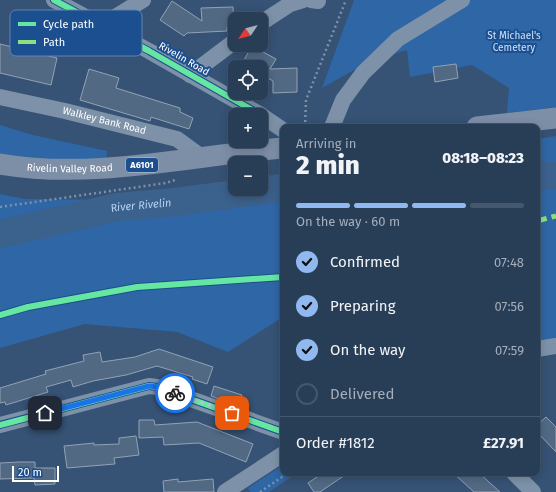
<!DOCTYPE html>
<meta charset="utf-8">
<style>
:root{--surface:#283e57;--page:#344961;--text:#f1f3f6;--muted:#a5aeba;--line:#44576d;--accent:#90b9f0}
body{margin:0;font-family:"Fira Sans",sans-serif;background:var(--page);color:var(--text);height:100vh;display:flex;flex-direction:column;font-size:15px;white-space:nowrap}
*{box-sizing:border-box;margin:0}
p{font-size:13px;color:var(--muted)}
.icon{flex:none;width:22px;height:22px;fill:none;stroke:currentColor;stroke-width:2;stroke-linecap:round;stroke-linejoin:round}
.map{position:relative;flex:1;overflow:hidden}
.side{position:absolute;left:280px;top:124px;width:260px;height:352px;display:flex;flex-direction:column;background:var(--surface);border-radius:8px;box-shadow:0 2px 10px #0003,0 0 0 1px var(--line)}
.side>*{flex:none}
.needle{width:26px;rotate:235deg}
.controls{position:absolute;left:228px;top:12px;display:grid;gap:8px}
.controls a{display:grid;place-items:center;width:40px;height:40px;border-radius:8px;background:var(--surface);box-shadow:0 2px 10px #0003,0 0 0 1px var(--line);font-size:20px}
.scale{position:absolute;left:12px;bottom:10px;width:47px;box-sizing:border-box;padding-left:4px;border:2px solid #fff;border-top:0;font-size:11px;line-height:14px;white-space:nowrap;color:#fff;-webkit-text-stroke:3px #1b4f8f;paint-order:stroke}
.pin{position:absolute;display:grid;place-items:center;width:34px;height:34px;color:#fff;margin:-17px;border-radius:8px;box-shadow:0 2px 6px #0006}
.courier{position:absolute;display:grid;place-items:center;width:40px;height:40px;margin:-20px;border:3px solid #1a73e8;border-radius:50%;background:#fff;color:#222;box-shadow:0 1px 5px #0007}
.summary em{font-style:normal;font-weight:800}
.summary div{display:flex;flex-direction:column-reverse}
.summary{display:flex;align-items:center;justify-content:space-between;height:68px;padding:0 16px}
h1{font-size:26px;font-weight:800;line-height:30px}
.bar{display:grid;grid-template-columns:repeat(4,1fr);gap:6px 4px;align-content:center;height:48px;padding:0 16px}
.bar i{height:5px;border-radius:3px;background:var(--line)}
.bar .current{background:var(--accent)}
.bar p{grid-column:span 4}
.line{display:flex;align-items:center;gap:10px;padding:0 16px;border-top:1px solid var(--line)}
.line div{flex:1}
ol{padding:0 16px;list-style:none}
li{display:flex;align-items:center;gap:12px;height:44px}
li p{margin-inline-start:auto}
li .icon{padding:4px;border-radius:50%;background:var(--accent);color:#111;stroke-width:4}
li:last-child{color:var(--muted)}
li i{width:22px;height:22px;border:2px solid var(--line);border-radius:50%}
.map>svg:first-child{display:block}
.green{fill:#2f66a5}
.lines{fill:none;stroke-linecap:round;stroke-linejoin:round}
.river{stroke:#3b618d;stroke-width:28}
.building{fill:#526984;stroke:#92a2b6}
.path{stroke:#7d92a8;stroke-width:2.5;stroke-dasharray:2 3;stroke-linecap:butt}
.minor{stroke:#7d92a8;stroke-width:16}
.major{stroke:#7d8ea7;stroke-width:21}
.quiet{stroke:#8de07e;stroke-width:5;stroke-dasharray:10 5;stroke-linecap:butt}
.cycleway-casing{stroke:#1b4f8f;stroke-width:8}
.cycleway{stroke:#66e7a1;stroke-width:6}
.done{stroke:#b9c2ce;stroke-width:4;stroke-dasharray:0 7.2}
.route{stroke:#1a73e8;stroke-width:5}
.labels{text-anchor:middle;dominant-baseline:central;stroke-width:4;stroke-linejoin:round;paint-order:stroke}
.shield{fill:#1b4f8f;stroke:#bbcadd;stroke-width:1}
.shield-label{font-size:9px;font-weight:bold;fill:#fff}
.park-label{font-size:10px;fill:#cfe3fa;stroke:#1b4f8f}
.street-label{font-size:10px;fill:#fff;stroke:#1b4f8f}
.water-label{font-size:11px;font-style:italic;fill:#b5d3f5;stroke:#1b4f8f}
.key{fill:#1b4f8f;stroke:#5f84b1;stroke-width:1}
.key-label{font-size:11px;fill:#fff}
</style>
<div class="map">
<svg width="556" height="492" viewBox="0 0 556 492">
<rect width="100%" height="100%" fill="#365274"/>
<!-- green -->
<path class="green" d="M354 0H556V107L507 113 509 88 472 65 410 77 407 50 370 61 322 88Z
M0 125 33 135 107 151 106 169 0 154Z
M556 136V340L537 343V139Z
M283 183V317L228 352 177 332 85 324 0 348V194L24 199 124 200 235 189H261V186Z
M283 465V473H297L269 492H250L248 488Z"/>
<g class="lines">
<!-- river -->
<g class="river">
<path d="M537 176H556"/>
<path id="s1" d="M0 234 117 207 174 202 283 188"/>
</g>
</g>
<!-- building -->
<path class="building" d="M172 1 202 21 201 8 233 7 234 27H227V31L187 33 184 36 160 20Z
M0 44 57 58 51 85 0 73Z
M252 46 276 59 270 69 297 68V92L273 93V81L266 77 261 85V67H240Z
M456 64 458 78 435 82 433 67Z
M89 69 119 78 116 88 180 108V112L193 118 189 129 151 117 150 121 80 100Z
M159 349 213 367 207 384 192 379 193 377 157 366 126 375 93 381 73 387 71 380 46 387 48 392 6 405 5 402 0 403V388L46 374 45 371 84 361 83 355 100 352 102 362 135 357Z
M214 386 242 395 238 406 211 396Z
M546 417 556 427V452L537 432V425Z
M139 420H154L155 425 197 422 253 444 246 462 199 443 164 445 163 437 139 438Z
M136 436 139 455 114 458 115 464 67 468 64 446 94 443V445L119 444V438Z
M19 462H35V468H55V484L35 485 34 478 0 479V463Z
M323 473H348L320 492H314L308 483Z
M453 473H479L500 492H474Z
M178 479V482L213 479 214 492H164L163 481Z"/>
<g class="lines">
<!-- path -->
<path class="path" d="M305 127 306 100 346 0
M0 207 166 183 175 180
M260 492 288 473"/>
<!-- minor -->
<g class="minor">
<path d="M54 0 149 51 261 115"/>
<path d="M311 0 318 1"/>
<path d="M261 23 290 4 303 0"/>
<path d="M102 25 143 0"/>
<path d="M190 75 235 41"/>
<path id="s2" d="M0 97 65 111 177 139 203 158"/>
<path d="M261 115 283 130"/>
<path d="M332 127 343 100 363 73 398 39 462 0"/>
<path d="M537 349 556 346"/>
<path d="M0 425 149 386 157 387 283 432"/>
<path d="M514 473 533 492"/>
<path d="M225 492 283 454"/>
</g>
<!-- major -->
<g class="major">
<path d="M477 127 556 118"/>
<path id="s3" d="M0 164C95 180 189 156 283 148"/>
</g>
<!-- quiet -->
<path class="quiet" d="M537 221 556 216"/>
<defs>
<path id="cycleway" d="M54 0 149 51 261 115
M0 315 28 307 137 287 283 277
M0 425 149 386 157 387 283 432"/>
</defs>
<!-- cycleway casing -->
<use href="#cycleway" class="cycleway-casing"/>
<!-- cycleway -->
<use href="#cycleway" class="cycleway"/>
</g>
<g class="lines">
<!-- done -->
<path class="done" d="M175 393 232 413"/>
<!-- route -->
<path class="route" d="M45 413 149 386 158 387 175 393"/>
</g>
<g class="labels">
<!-- shield labels -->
<rect class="shield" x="126" y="158" width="32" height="14" rx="3"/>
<g class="shield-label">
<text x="142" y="165">A6101</text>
</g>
<!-- park labels -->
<g class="park-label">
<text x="514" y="36">St Michael's<tspan x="514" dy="12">Cemetery</tspan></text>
</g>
<!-- street labels -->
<g class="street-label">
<text transform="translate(184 59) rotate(30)">Rivelin Road</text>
<text stroke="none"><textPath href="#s2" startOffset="107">Walkley Bank Road</textPath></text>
<text stroke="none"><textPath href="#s3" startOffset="70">Rivelin Valley Road</textPath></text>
</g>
<!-- water labels -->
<g class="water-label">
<text stroke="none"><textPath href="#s1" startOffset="144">River Rivelin</textPath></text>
</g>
</g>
<!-- legend -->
<rect x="10" y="10" width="132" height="46" rx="6" class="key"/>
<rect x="18" y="22" width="18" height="4" fill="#66e7a1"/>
<rect x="18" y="40" width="18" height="4" fill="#8de07e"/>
<g class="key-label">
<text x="43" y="28">Cycle path</text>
<text x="43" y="46">Path</text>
</g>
</svg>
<div class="controls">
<a><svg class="needle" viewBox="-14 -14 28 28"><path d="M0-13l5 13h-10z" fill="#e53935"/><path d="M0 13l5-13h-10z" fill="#a5aeba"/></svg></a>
<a><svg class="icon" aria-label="locate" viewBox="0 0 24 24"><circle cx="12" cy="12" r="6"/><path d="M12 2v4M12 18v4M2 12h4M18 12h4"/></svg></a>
<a>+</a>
<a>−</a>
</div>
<div class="scale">20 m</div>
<div class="pin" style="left:232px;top:413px;background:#ea580c"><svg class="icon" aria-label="bag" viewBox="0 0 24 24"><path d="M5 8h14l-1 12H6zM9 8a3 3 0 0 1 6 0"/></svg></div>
<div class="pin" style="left:45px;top:413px;background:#1f2937"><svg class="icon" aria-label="home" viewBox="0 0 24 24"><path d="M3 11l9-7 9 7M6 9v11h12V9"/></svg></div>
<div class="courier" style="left:175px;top:393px"><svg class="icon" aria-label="bike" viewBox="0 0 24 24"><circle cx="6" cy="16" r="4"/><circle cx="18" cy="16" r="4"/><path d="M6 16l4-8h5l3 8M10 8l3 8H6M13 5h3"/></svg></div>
<section class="side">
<div class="summary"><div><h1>2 min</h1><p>Arriving in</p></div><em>08:18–08:23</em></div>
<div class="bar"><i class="current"></i><i class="current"></i><i class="current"></i><i></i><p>On the way · 60 m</p></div>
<ol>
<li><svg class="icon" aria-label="check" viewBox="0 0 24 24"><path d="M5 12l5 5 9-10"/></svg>Confirmed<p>07:48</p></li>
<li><svg class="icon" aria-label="check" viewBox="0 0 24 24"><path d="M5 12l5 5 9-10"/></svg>Preparing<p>07:56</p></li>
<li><svg class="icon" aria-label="check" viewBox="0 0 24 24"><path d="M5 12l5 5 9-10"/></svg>On the way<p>07:59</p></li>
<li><i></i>Delivered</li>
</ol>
<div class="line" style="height:52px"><div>Order #1812</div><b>£27.91</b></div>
</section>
</div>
